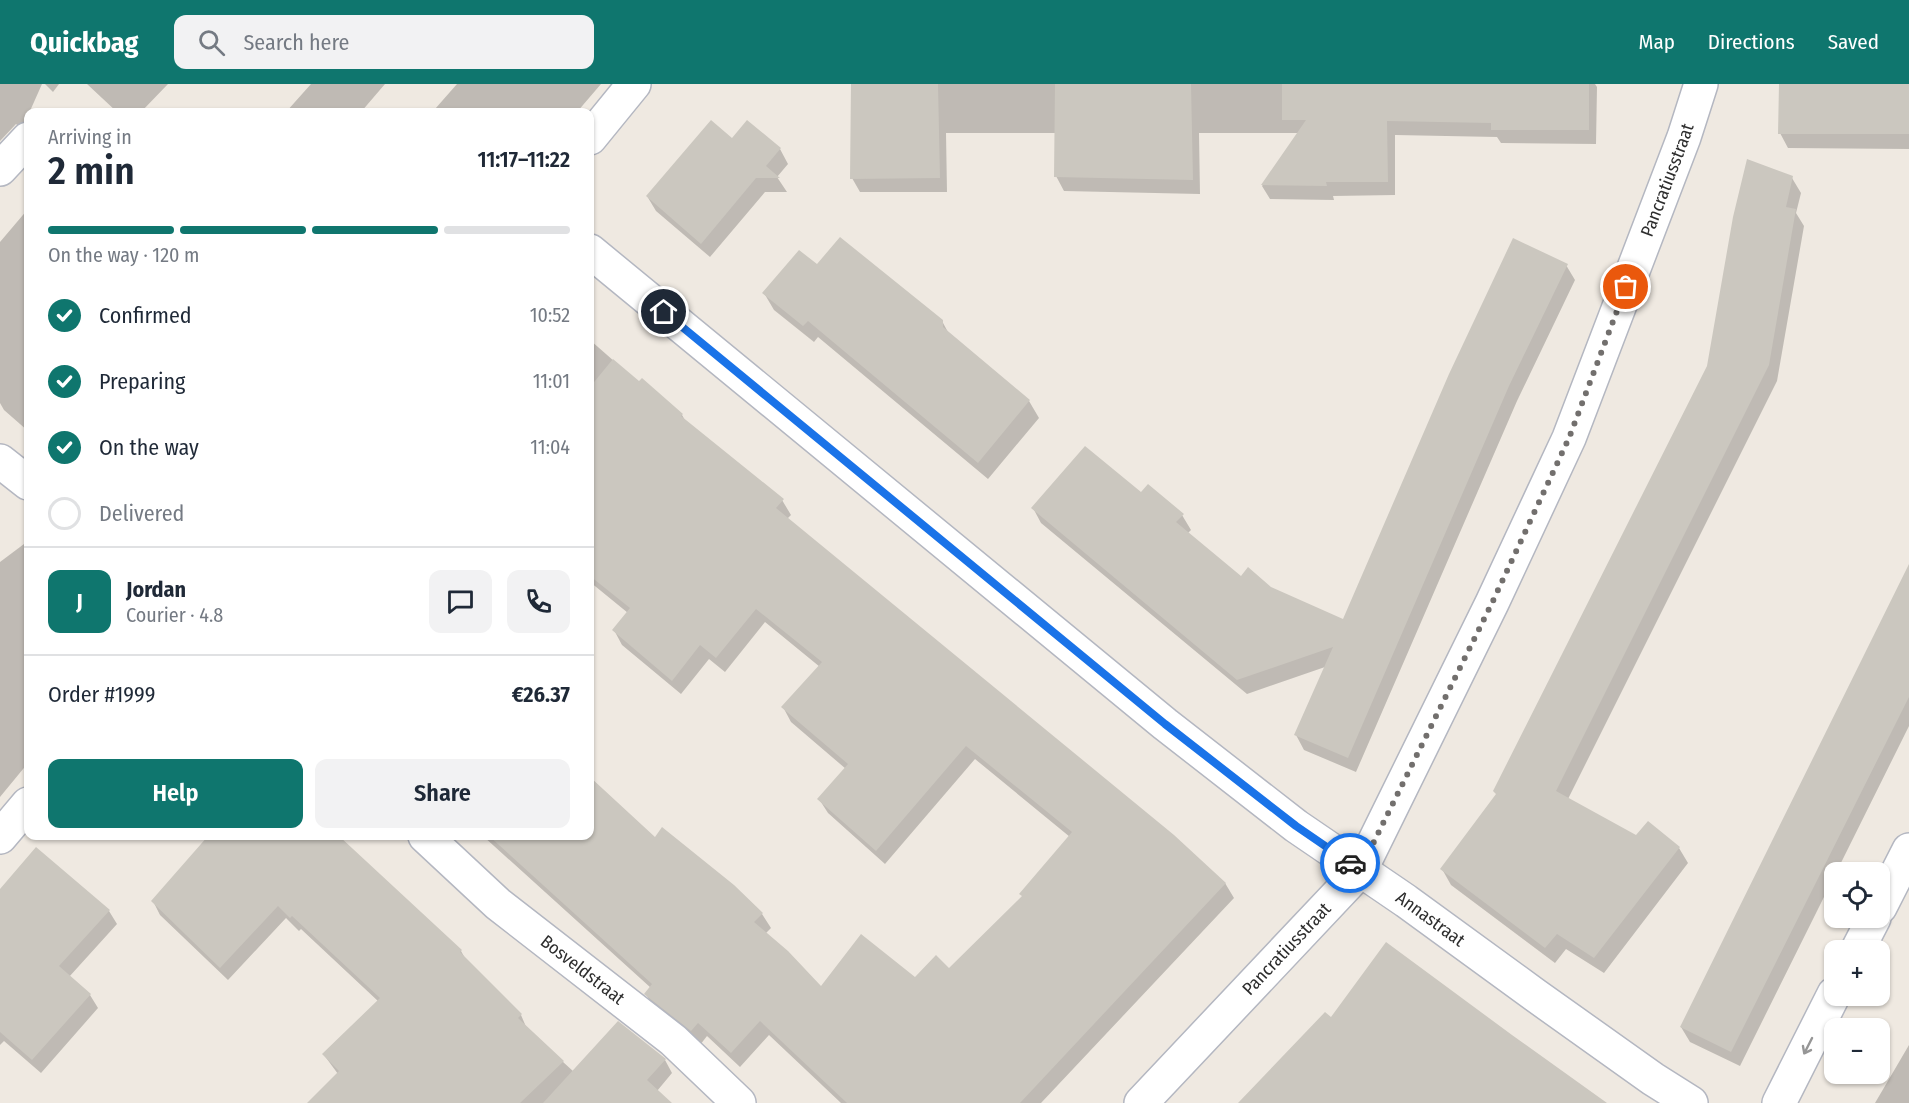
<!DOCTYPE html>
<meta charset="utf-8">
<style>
:root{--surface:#fff;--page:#f2f2f3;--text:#1f2937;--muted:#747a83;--line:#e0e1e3;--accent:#0f766e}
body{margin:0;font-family:"Fira Sans Condensed",sans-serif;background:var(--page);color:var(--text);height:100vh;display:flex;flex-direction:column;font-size:22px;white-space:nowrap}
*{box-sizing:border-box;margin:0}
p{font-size:20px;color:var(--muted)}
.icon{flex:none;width:33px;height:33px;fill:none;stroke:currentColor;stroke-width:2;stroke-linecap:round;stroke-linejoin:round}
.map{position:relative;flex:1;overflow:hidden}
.sheet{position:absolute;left:24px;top:24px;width:570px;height:732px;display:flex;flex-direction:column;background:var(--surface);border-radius:12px;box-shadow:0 2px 4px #0004}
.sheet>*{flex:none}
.tools{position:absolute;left:1824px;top:778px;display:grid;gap:12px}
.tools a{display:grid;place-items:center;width:66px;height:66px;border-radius:12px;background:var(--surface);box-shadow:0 2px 4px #0004;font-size:30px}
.pin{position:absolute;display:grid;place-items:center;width:51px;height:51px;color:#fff;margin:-26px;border:3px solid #fff;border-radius:50%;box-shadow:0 2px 6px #0007}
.courier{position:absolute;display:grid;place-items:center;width:60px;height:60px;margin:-30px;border:4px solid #1a73e8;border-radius:50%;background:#fff;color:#222;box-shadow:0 2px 8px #0007}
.headline em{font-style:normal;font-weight:600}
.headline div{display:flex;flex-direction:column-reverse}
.headline{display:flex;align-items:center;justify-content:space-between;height:102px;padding:0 24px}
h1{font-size:39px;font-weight:600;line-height:45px}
.bar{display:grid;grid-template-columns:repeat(4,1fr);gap:9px 6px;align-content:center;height:72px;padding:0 24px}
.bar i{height:8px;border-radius:4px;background:var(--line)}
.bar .current{background:var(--accent)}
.bar p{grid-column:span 4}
.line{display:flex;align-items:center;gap:15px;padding:0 24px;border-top:2px solid var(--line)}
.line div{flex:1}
.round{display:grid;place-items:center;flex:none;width:63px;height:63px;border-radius:12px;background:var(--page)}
ol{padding:0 24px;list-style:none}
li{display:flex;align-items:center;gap:18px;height:66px}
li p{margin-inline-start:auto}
li .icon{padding:6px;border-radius:50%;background:var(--accent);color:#fff;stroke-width:4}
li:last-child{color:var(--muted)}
li i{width:33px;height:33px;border:3px solid var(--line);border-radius:50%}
.cta{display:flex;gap:12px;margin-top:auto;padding:12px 24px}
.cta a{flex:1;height:69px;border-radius:12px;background:var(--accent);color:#fff;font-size:24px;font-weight:600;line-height:69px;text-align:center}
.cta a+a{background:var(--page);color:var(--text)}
header{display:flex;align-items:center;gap:36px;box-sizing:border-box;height:84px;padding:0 30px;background:var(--accent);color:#fff}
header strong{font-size:28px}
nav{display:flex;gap:33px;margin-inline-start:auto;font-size:21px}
.search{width:420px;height:54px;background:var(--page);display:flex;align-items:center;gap:15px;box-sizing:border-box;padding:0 21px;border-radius:12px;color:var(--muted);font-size:22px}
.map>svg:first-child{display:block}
.shadow{fill:#0003}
.building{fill:#cbc7bf}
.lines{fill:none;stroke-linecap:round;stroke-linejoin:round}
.street-casing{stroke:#b4b7c1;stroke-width:36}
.street{stroke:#fff;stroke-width:33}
.oneway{stroke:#969696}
.done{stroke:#726f6d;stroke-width:6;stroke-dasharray:0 10.8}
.route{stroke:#1a73e8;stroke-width:8}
.labels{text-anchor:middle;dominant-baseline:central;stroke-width:4.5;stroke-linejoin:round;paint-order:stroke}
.street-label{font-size:18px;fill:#2e2e2e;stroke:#fff}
</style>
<header>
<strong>Quickbag</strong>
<div class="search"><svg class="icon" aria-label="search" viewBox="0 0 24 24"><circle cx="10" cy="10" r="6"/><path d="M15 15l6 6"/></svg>Search here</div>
<nav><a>Map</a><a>Directions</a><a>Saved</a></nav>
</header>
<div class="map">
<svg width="1909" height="1019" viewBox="0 0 1909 1019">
<rect width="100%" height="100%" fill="#efe9e1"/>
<!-- shadow -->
<path class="shadow" d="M0 0H42L22 45 16 40 0 57Z
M45 0H59L53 8Z
M87 0H168L141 28H117Z
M311 0H385L361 28H286Z
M457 0H601L577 28H437L435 25Z
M853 0H1595L1597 3 1596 60 1501 59 1497 53 1395 51V111L1333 112 1334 116 1270 115 1262 102 1299 49H1199L1200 110 1064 107 1056 92V49H946L947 108H860L852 94Z
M1780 0H1909V65L1788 64 1780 49Z
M732 56 780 65 788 80 777 93 787 108H765L710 173 656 127 647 112Z
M1792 94 1801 109 1796 129 1804 142 1777 297 1568 715 1637 753 1679 764 1688 779 1604 889 1566 865 1555 879 1451 801 1442 785 1497 711 1708 283Z
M28 125V347L4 326 0 319V158Z
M1566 181 1575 196 1517 317 1356 688 1304 666 1296 651 1325 583 1247 610 1041 439 1033 424 1141 411 1182 431 1191 446 1187 450 1241 495 1270 504 1344 537Z
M764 209 942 237 949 250 1029 317 1039 334 988 395 818 253 814 258 774 226Z
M590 256 639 299 682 331 686 338 782 416 791 431 787 435 1225 799 1234 814 1041 1019H841L769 951 740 983 707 952 700 961 654 924 646 910 651 904 483 752H590V694L656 755 762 830 771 844 765 850 821 904 916 895 949 886 1023 813 1021 810 1070 753 975 675 885 780 828 729 819 715 846 685 791 638 783 623 820 583 765 538 725 588 709 575 681 610 622 561 614 546 628 529 590 498Z
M28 457V679L0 713V478Z
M1909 486V642L1740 982 1690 958 1681 943Z
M210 752H337L461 867 466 876 521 931 527 945 574 988 665 976 672 989 657 1007 670 1019H308L338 990 324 971 379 918 301 845 299 847 286 834 228 896 160 831 153 817Z
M0 807 109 827 117 840 69 893 90 911 98 924 41 989 4 957 0 961Z
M1909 961V1019H1875Z"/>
<!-- building -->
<path class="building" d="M851 0H938L940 94 850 95Z
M1055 0H1191L1193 96 1054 93Z
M1282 0H1589V46H1491V39L1387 37 1388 98H1326L1327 102 1261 101 1306 36H1282Z
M1779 0H1909V50H1778Z
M711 36 732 54 747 36 781 64 766 82 780 94H756L701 160 646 112Z
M1747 75 1793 92 1786 123 1796 125 1769 281 1556 707 1636 751 1648 737 1680 763 1594 874 1557 850 1545 864 1440 785 1496 710 1493 707 1707 282 1733 133Z
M840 153 943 236V243L1030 316 978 379 808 237 803 242 762 209 799 166 817 180Z
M1513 154 1568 180 1509 302 1348 674 1294 651 1333 563 1237 596 1031 424 1085 362 1141 408 1148 400 1184 430 1176 438 1241 492 1248 483 1271 503 1343 535 1449 290Z
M613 275 639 297 642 294 683 330 681 332 784 415 776 424 1174 751 1226 799 1020 1019H847L760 937 731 969 698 939 691 947 644 910 652 900 489 752H590V693L655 753 662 743 734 801 763 829 754 838 788 867 821 902 861 850 915 893 936 871 949 884 1022 812 1019 810 1072 748 966 662 876 767 817 715 848 680 781 623 822 578 756 525 716 574 700 561 672 597 612 546 630 524 590 492V303Z
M1909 480V613L1731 968 1680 943Z
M208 752H339L462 866 460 868 522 930 518 934 564 977 520 1019H307L339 987 322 970 380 914 292 832 290 834 278 822 220 884 151 817Z
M36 763 110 826 59 882 91 910 32 976 0 948V805Z
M1386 858 1512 951 1607 1019H1238L1325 928 1331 933Z
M618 937 666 975 647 996 672 1019H543Z"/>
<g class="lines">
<defs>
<g id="street">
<path d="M590 54 634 0"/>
<path d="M0 85 28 55"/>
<path id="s1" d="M590 167 1165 640 1296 742 1406 817 1535 911 1653 995 1691 1019"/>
<path d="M0 377 28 399"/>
<path id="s2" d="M425 752 498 820 673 956 739 1019"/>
<path d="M0 753 28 720"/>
<path d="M1880 823 1909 766"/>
<path d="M1857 867 1874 834"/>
<path id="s3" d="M1141 1019 1360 787 1492 519 1569 354 1684 53 1701 0"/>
<path d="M1779 1019 1834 910"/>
</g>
</defs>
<!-- street casing -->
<use href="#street" class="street-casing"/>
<!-- street -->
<use href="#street" class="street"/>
</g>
<!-- one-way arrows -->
<defs><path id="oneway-shaft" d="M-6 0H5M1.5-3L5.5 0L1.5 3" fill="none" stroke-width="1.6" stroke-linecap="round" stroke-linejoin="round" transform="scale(1.5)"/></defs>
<use class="oneway" href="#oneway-shaft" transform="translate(1808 962) rotate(117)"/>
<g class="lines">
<!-- done -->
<path class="done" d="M1350 779 1360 786 1492 519 1569 354 1626 203"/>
<!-- route -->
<path class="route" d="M664 228 1165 640 1296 742 1350 779"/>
</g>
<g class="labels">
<!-- street labels -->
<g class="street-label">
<text stroke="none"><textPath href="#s3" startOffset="1076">Pancratiusstraat</textPath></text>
<text stroke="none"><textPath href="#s1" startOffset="1074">Annastraat</textPath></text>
<text stroke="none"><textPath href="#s3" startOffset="212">Pancratiusstraat</textPath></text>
<text stroke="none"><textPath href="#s2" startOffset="207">Bosveldstraat</textPath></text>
</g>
</g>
</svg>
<div class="tools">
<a><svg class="icon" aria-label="locate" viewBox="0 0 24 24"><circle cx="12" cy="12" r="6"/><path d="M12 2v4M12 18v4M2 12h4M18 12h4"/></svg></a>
<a>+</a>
<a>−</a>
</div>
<div class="pin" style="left:1626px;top:203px;background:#ea580c"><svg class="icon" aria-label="bag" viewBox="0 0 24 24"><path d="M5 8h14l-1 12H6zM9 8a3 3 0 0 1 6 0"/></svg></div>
<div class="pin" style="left:664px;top:228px;background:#1f2937"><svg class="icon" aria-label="home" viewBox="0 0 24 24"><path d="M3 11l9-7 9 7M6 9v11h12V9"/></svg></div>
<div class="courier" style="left:1350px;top:779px"><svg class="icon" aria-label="car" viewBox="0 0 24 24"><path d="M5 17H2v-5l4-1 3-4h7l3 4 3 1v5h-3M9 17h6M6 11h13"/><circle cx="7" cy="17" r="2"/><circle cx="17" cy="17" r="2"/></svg></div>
<section class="sheet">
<div class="headline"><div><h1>2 min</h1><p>Arriving in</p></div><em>11:17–11:22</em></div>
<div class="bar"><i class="current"></i><i class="current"></i><i class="current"></i><i></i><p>On the way · 120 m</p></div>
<ol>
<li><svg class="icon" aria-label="check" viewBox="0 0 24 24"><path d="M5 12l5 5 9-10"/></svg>Confirmed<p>10:52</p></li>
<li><svg class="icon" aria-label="check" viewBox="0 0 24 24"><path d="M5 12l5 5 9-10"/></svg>Preparing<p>11:01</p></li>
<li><svg class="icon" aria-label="check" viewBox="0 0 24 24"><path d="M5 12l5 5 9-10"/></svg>On the way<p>11:04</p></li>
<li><i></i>Delivered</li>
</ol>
<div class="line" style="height:108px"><b class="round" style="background:var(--accent);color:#fff">J</b><div><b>Jordan</b><p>Courier · 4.8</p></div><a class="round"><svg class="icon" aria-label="chat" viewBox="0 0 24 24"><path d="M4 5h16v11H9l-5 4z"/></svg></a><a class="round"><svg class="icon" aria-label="phone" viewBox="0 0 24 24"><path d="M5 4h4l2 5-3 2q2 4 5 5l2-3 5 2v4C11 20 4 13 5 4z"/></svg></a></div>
<div class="line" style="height:78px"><div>Order #1999</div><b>€26.37</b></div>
<div class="cta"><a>Help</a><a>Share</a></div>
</section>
</div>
